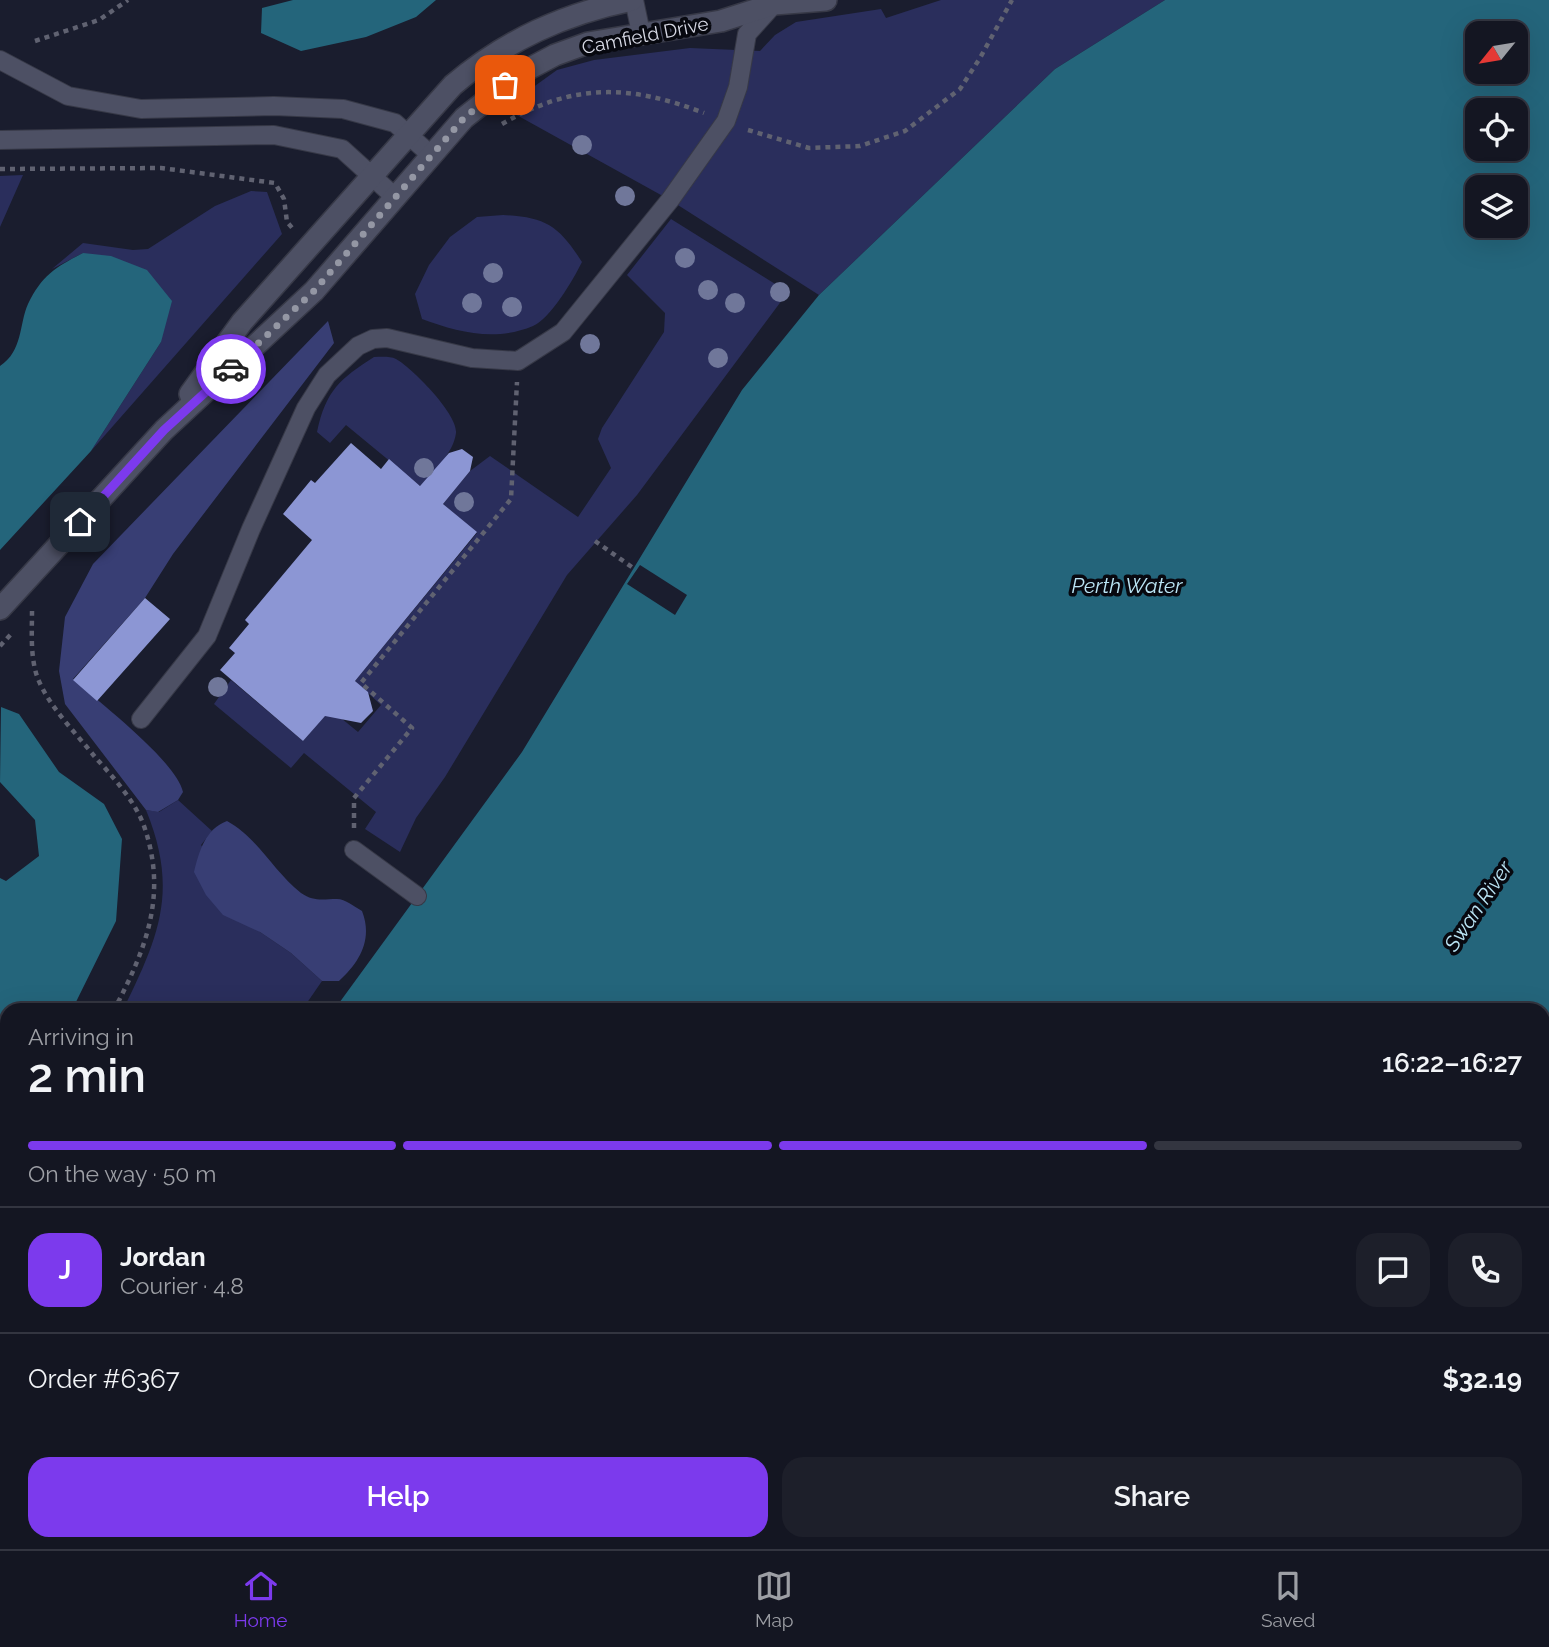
<!DOCTYPE html>
<meta charset="utf-8">
<style>
:root{--surface:#141622;--page:#1d1f2a;--text:#f1f3f6;--muted:#9d9fa5;--line:#333540;--accent:#7c3aed}
body{margin:0;font-family:Raleway,sans-serif;background:var(--page);color:var(--text);height:100vh;display:flex;flex-direction:column;font-size:26px;white-space:nowrap}
*{box-sizing:border-box;margin:0}
p{font-size:23px;color:var(--muted)}
.icon{flex:none;width:38px;height:38px;fill:none;stroke:currentColor;stroke-width:2;stroke-linecap:round;stroke-linejoin:round}
.map{position:relative;flex:1;overflow:hidden}
.panel{position:absolute;left:0px;top:1003px;width:1550px;height:548px;display:flex;flex-direction:column;background:var(--surface);border-radius:21px 21px 0 0;box-shadow:0 7px 28px #0002,0 0 0 2px var(--line)}
.panel>*{flex:none}
.needle{width:46px;rotate:240deg}
.controls{position:absolute;left:1465px;top:21px;display:grid;gap:14px}
.controls a{display:grid;place-items:center;width:63px;height:63px;border-radius:14px;background:var(--surface);box-shadow:0 7px 28px #0002,0 0 0 2px var(--line);font-size:35px}
.pin{position:absolute;display:grid;place-items:center;width:60px;height:60px;color:#fff;margin:-30px;border-radius:14px;box-shadow:0 4px 10px #0006}
.courier{position:absolute;display:grid;place-items:center;width:70px;height:70px;margin:-35px;border:5px solid #7c3aed;border-radius:50%;background:#fff;color:#222;box-shadow:0 2px 9px #0007}
.overview em{font-style:normal;font-weight:600}
.overview div{display:flex;flex-direction:column-reverse}
.overview{display:flex;align-items:center;justify-content:space-between;height:119px;padding:0 28px}
h1{font-size:46px;font-weight:600;line-height:52px}
.bar{display:grid;grid-template-columns:repeat(4,1fr);gap:10px 7px;align-content:center;height:84px;padding:0 28px}
.bar i{height:9px;border-radius:5px;background:var(--line)}
.bar .current{background:var(--accent)}
.bar p{grid-column:span 4}
.line{display:flex;align-items:center;gap:18px;padding:0 28px;border-top:2px solid var(--line)}
.line div{flex:1}
.round{display:grid;place-items:center;flex:none;width:74px;height:74px;border-radius:21px;background:var(--page)}
.primary-button{display:flex;gap:14px;margin-top:auto;padding:14px 28px}
.primary-button a{flex:1;height:80px;border-radius:21px;background:var(--accent);color:#fff;font-size:28px;font-weight:600;line-height:80px;text-align:center}
.primary-button a+a{background:var(--page);color:var(--text)}
.tabs{display:flex;justify-content:space-around;align-items:center;height:98px;border-top:2px solid var(--line);background:var(--surface);font-size:19px;color:var(--muted)}
.tabs a{display:grid;justify-items:center;gap:4px}
.tabs .current{color:var(--accent)}
.map>svg:first-child{display:block}
.green{fill:#2a2e5c}
.forest{fill:#383e74}
.water{fill:#24657b;fill-rule:evenodd}
.pier{fill:#1a1d2e}
.building{fill:#8c96d4}
.lines{fill:none;stroke-linecap:round;stroke-linejoin:round}
.lane-casing{stroke:#373947;stroke-width:20}
.street-casing{stroke:#373947;stroke-width:24}
.path{stroke:#606271;stroke-width:4.5;stroke-dasharray:5 5;stroke-linecap:butt}
.lane{stroke:#4d5064;stroke-width:18}
.street{stroke:#4d5064;stroke-width:21}
.tree{fill:#70779a}
.done{stroke:#9497a4;stroke-width:7;stroke-dasharray:0 12.6}
.route{stroke:#7c3aed;stroke-width:9}
.labels{text-anchor:middle;dominant-baseline:central;stroke-width:7;stroke-linejoin:round;paint-order:stroke}
.street-label{font-size:19px;fill:#d6d8e4;stroke:#07080f}
.water-label{font-size:21px;font-style:italic;fill:#bbe5f5;stroke:#07080f}
</style>
<div class="map">
<svg width="1549" height="1549" viewBox="0 0 1549 1549">
<rect width="100%" height="100%" fill="#1a1d2e"/>
<!-- green -->
<path class="green" d="M941 0H1165L1055 69 819 295 670 200 504 108 557 70 594 60 690 48 760 51 775 35 796 22 881 9 886 18Z
M23 175 0 227V176Z
M251 191 267 192 282 234 91 451 161 342 83 253 52 269 83 243 133 250 148 249 215 206Z
M503 215C546 217 559 226 582 262 573 280 551 318 533 326 495 342 457 332 422 319L415 294 429 265 450 237 477 217Z
M671 219 788 292 637 495 567 575 445 777 416 818 400 852 365 829 376 812 304 753 291 768 214 704 231 680 303 741 330 709 358 732 381 705 355 681 477 533 443 504 470 471 490 456 578 517 611 468 598 439 602 428 664 332 665 313 627 275Z
M374 357C381 357 390 356 396 359 412 368 458 414 456 433 453 454 434 471 420 486L346 425 330 443 317 432C326 390 340 379 374 357Z
M178 800 212 831 201 845 260 932 291 953 322 981 302 1010H123C159 936 179 891 146 810L159 812Z
M7 1217V1423L0 1429V1229Z"/>
<!-- forest -->
<path class="forest" d="M328 321 334 343 173 554 145 598 73 679C100 703 176 761 183 792L178 800 158 812 146 810 65 704 59 671 65 617 93 564Z
M227 821C258 838 273 871 301 893 314 902 323 899 337 899 345 899 355 907 362 911 373 939 360 962 339 981H322L291 953 260 932 223 915 206 895 194 872C199 852 205 829 227 821Z"/>
<!-- water -->
<path class="water" d="M293 0H436L416 17 366 37 301 51 261 33 262 8Z
M1165 0H1549V1549H0V1441L7 1436V1544H1544V1010H334L522 752 742 390 819 295 1055 69ZM1477 33H1516V72H1477ZM1477 110H1516V149H1477ZM1477 187H1516V226H1477Z
M83 253 111 256 147 270 172 301 161 342 91 451 0 550V366C23 351 19 324 28 304 42 275 56 267 83 253Z
M1 707 19 714 59 772 104 804 122 839 116 921 72 1010H7V1132L0 1143V878L6 881 39 856 35 820 0 782Z"/>
<!-- pier -->
<path class="pier" d="M640 565 687 595 675 615 627 584Z"/>
<!-- building -->
<path class="building" d="M351 443 381 469 389 459 420 486 449 453 462 449 473 457 470 471 443 504 477 532 355 681 368 692 373 711 361 723 325 716 303 741 220 670 235 653 229 648 249 624 245 620 312 540 283 514 311 480 315 483Z
M145 598 170 619 97 701 73 680Z"/>
<g class="lines">
<defs>
<path id="lane" d="M634 0 641 33
M0 60 68 96 141 109 274 106 343 109 395 123 432 156
M0 140 274 135 342 149 396 198
M141 719 207 636 251 529 306 408 327 375 358 346 373 339 387 338 472 358 518 361 563 332 670 200 726 121 738 87 747 34 774 4
M354 850 417 896"/>
<path id="street" d="M190 394 242 322 453 85C506 40 564 14 632 0
M0 609 164 430 314 291 464 118 521 73 555 55 588 43 721 21 774 4 826 0"/>
</defs>
<!-- lane casing -->
<use href="#lane" class="lane-casing"/>
<!-- street casing -->
<use href="#street" class="street-casing"/>
<!-- path -->
<path class="path" d="M35 41 99 20 128 0
M502 124C573 83 629 84 704 113
M748 130 809 148 860 146 905 131 960 89 980 58 1012 0
M0 169 161 168 275 183 284 199 287 222 294 230
M595 541 636 570
M32 611C32 633 30 658 38 679 50 708 76 733 95 757 113 777 135 801 144 826 168 895 146 949 114 1010
M0 646 13 632
M354 828V798L412 728 361 683 511 499 517 382
M0 1212 7 1199"/>
<!-- lane -->
<use href="#lane" class="lane"/>
<!-- street -->
<use href="#street" class="street"/>
</g>
<!-- trees -->
<g class="tree">
<circle cx="582" cy="145" r="10"/>
<circle cx="625" cy="196" r="10"/>
<circle cx="685" cy="258" r="10"/>
<circle cx="493" cy="273" r="10"/>
<circle cx="708" cy="290" r="10"/>
<circle cx="780" cy="292" r="10"/>
<circle cx="472" cy="303" r="10"/>
<circle cx="735" cy="303" r="10"/>
<circle cx="512" cy="307" r="10"/>
<circle cx="590" cy="344" r="10"/>
<circle cx="718" cy="358" r="10"/>
<circle cx="424" cy="468" r="10"/>
<circle cx="464" cy="502" r="10"/>
<circle cx="218" cy="687" r="10"/>
</g>
<g class="lines">
<!-- done -->
<path class="done" d="M231 369 314 291 464 118 505 85"/>
<!-- route -->
<path class="route" d="M80 522 164 430 231 369"/>
</g>
<g class="labels">
<!-- street labels -->
<g class="street-label">
<text transform="translate(645 35) rotate(-11)">Camfield Drive</text>
</g>
<!-- water labels -->
<g class="water-label">
<text x="1127" y="585">Perth Water</text>
<text transform="translate(1478 906) rotate(-56)">Swan River</text>
</g>
</g>
</svg>
<div class="controls">
<a><svg class="needle" viewBox="-14 -14 28 28"><path d="M0-13l5 13h-10z" fill="#e53935"/><path d="M0 13l5-13h-10z" fill="#9d9fa5"/></svg></a>
<a><svg class="icon" aria-label="locate" viewBox="0 0 24 24"><circle cx="12" cy="12" r="6"/><path d="M12 2v4M12 18v4M2 12h4M18 12h4"/></svg></a>
<a><svg class="icon" aria-label="layers" viewBox="0 0 24 24"><path d="M12 4l9 5-9 5-9-5zM3 14l9 5 9-5"/></svg></a>
</div>
<div class="pin" style="left:505px;top:85px;background:#ea580c"><svg class="icon" aria-label="bag" viewBox="0 0 24 24"><path d="M5 8h14l-1 12H6zM9 8a3 3 0 0 1 6 0"/></svg></div>
<div class="pin" style="left:80px;top:522px;background:#1f2937"><svg class="icon" aria-label="home" viewBox="0 0 24 24"><path d="M3 11l9-7 9 7M6 9v11h12V9"/></svg></div>
<div class="courier" style="left:231px;top:369px"><svg class="icon" aria-label="car" viewBox="0 0 24 24"><path d="M5 17H2v-5l4-1 3-4h7l3 4 3 1v5h-3M9 17h6M6 11h13"/><circle cx="7" cy="17" r="2"/><circle cx="17" cy="17" r="2"/></svg></div>
<section class="panel">
<div class="overview"><div><h1>2 min</h1><p>Arriving in</p></div><em>16:22–16:27</em></div>
<div class="bar"><i class="current"></i><i class="current"></i><i class="current"></i><i></i><p>On the way · 50 m</p></div>
<div class="line" style="height:126px"><b class="round" style="background:var(--accent);color:#fff">J</b><div><b>Jordan</b><p>Courier · 4.8</p></div><a class="round"><svg class="icon" aria-label="chat" viewBox="0 0 24 24"><path d="M4 5h16v11H9l-5 4z"/></svg></a><a class="round"><svg class="icon" aria-label="phone" viewBox="0 0 24 24"><path d="M5 4h4l2 5-3 2q2 4 5 5l2-3 5 2v4C11 20 4 13 5 4z"/></svg></a></div>
<div class="line" style="height:91px"><div>Order #6367</div><b>$32.19</b></div>
<div class="primary-button"><a>Help</a><a>Share</a></div>
</section>
</div>
<nav class="tabs">
<a class="current"><svg class="icon" aria-label="home" viewBox="0 0 24 24"><path d="M3 11l9-7 9 7M6 9v11h12V9"/></svg>Home</a>
<a><svg class="icon" aria-label="map" viewBox="0 0 24 24"><path d="M3 6l6-2 6 2 6-2v14l-6 2-6-2-6 2zM9 4v14M15 6v14"/></svg>Map</a>
<a><svg class="icon" aria-label="saved" viewBox="0 0 24 24"><path d="M7 4h10v16l-5-4-5 4z"/></svg>Saved</a>
</nav>
